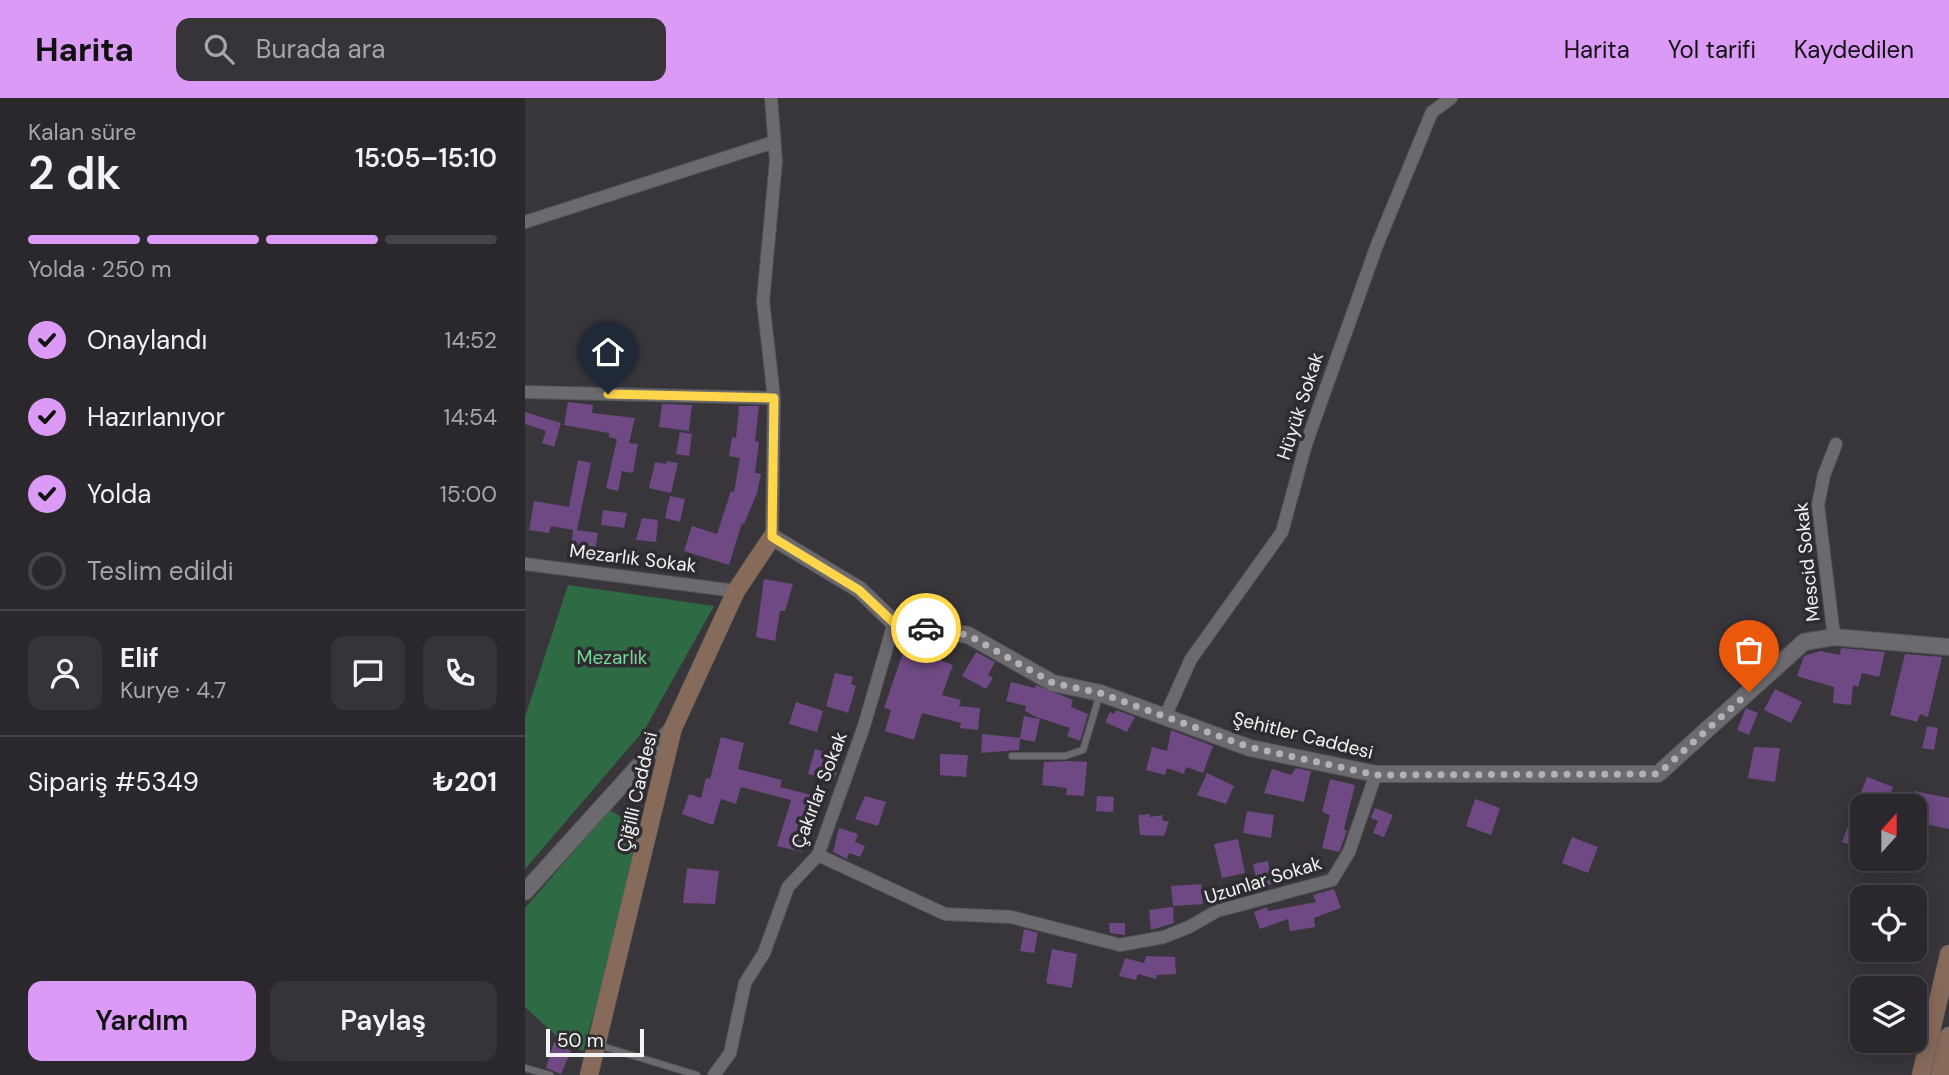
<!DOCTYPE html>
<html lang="tr">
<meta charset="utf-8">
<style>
:root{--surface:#2a282c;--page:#363438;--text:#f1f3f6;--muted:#a5a6a9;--line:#464448;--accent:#da9af6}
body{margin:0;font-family:"DM Sans",sans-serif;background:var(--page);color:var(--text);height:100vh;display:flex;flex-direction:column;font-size:26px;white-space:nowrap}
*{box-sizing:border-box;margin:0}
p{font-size:23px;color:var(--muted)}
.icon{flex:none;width:38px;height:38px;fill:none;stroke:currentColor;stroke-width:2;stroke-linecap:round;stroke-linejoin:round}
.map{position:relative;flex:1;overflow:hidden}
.panel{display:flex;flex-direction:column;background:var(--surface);width:525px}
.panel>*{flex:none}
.needle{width:46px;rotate:21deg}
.buttons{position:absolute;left:1325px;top:696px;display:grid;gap:14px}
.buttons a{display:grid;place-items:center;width:77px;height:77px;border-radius:14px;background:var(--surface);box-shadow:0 4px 18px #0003,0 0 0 2px var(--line);font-size:35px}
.scale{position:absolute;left:21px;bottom:18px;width:98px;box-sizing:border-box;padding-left:7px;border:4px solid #f4f3f5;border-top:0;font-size:19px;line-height:24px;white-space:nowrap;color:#f4f3f5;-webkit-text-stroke:5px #2e2c30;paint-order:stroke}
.pin{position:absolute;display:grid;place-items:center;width:60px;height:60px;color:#fff;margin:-72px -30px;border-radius:50% 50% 50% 0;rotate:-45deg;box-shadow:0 0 7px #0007}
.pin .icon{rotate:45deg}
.courier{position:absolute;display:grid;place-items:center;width:70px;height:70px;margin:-35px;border:5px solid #ffd54a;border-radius:50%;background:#fff;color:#222;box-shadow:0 2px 9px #0007}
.summary em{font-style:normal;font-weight:600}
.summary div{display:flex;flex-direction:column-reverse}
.summary{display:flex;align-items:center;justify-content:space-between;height:119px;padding:0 28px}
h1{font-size:46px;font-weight:600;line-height:52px}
.bar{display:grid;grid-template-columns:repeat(4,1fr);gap:10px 7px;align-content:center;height:84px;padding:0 28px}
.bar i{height:9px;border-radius:5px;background:var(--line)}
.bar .selected{background:var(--accent)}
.bar p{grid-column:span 4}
.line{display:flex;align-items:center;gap:18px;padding:0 28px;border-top:2px solid var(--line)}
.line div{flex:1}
.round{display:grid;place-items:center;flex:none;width:74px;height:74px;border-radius:14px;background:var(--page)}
ol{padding:0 28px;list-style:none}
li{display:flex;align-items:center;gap:21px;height:77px}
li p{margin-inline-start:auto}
li .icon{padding:7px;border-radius:50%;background:var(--accent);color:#111;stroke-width:4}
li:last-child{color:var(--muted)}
li i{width:38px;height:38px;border:4px solid var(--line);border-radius:50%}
.button{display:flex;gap:14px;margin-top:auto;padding:14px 28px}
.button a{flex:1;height:80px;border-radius:14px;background:var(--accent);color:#111;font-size:28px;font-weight:600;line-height:80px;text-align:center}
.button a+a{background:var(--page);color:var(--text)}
header{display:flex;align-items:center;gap:42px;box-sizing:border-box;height:98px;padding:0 35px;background:var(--accent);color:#111}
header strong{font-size:33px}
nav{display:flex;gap:38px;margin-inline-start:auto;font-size:24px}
.search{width:490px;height:63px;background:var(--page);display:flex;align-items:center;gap:18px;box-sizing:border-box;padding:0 24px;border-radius:14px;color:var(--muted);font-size:26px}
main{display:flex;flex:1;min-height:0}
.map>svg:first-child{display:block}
.green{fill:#2e6b44}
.building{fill:#6e4984}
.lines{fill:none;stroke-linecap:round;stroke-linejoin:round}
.service-casing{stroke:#565558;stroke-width:8}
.minor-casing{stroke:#565558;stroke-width:14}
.tertiary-casing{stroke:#565558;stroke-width:18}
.secondary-casing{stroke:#565558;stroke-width:19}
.service{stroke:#6c6a6e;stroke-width:6}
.minor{stroke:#6c6a6e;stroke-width:12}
.tertiary{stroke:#6c6a6e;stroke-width:16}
.secondary{stroke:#866a5a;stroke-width:18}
.done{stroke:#b2b1b4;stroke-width:7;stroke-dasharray:0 12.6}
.route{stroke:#ffd54a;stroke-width:9}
.labels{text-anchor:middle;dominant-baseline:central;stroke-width:7;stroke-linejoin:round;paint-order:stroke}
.street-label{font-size:19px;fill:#f4f3f5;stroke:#2e2c30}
.park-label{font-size:19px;fill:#77d998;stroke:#2e2c30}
</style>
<header>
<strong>Harita</strong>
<div class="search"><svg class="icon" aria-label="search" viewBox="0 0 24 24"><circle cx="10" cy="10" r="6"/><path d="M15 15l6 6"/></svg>Burada ara</div>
<nav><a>Harita</a><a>Yol tarifi</a><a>Kaydedilen</a></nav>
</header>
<main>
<section class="panel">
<div class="summary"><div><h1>2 dk</h1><p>Kalan süre</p></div><em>15:05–15:10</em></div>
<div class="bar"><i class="selected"></i><i class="selected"></i><i class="selected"></i><i></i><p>Yolda · 250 m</p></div>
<ol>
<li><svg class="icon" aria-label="check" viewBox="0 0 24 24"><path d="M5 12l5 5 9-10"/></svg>Onaylandı<p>14:52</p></li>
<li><svg class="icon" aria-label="check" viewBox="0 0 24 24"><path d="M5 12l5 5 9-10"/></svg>Hazırlanıyor<p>14:54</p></li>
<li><svg class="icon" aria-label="check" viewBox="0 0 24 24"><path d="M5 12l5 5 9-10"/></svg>Yolda<p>15:00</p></li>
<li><i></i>Teslim edildi</li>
</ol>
<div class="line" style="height:126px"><a class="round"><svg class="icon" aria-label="person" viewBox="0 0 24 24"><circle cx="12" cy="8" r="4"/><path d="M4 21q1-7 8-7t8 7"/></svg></a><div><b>Elif</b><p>Kurye · 4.7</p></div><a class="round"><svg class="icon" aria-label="chat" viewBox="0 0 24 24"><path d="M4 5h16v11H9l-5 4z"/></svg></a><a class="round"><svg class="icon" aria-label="phone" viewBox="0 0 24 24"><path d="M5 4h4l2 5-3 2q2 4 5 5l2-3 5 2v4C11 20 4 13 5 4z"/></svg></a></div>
<div class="line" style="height:91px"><div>Sipariş #5349</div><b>₺201</b></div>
<div class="button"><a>Yardım</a><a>Paylaş</a></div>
</section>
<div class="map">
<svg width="1424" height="977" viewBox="0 0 1424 977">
<rect width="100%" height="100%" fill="#38363a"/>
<!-- green -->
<path class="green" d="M43 487 189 508 120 631 0 771V619Z
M85 712 117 731 98 816 58 953 39 945 0 909V810Z"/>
<!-- building -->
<path class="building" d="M43 304 68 307 67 315 110 320 104 345 113 346 108 375 97 373 93 393 81 390 92 341 84 339V335L39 327Z
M137 306 167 307 164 333 134 329Z
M214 308H234L230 343 234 344 230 375 236 376 232 395 219 426 217 425 204 467 159 453 167 428 192 436 206 393 209 394 215 360 204 358 207 339 211 340Z
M0 314 36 325 29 349 17 345 21 333 0 326Z
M155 334 167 336 164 358 151 356Z
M53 362 66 365 52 432 73 435 69 458 45 455 48 432 26 428 24 435 4 432 9 403 44 409Z
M142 363 153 365 146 395 124 390 130 364 141 366Z
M145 398 160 401 155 424 140 420Z
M78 412 102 415 99 430 76 427Z
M117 420 133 422 131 444 111 442Z
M239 481 268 486 260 513H255L250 543 231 539Z
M382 543 404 549 401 557 428 567 417 597 436 602 434 608 455 610 453 632 435 630 436 625 397 615 389 642 360 633 366 612 359 610Z
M1316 550 1360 554 1354 579 1337 575 1333 589 1328 587 1326 607 1308 605 1309 589 1272 578 1279 558 1295 553 1315 557Z
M451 554 470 564 463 577 468 580 461 591 437 578Z
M1380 556 1417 559 1403 619 1395 616 1392 624 1365 617Z
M310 575 328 579 326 586 331 588 323 615 301 608Z
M486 584 510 590 511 587 548 602 546 609 563 616 555 643 542 638 545 630 511 619 500 613 501 608 481 603Z
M1250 591 1277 604 1266 625 1239 612Z
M271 604 298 613 292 634 264 626Z
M1221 610 1233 615 1224 637 1212 632Z
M591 612 610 619 602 634 580 624 585 614 589 616Z
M499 618 515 621 510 644 495 641 494 652 456 655 457 636 495 640Z
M1402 628 1413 630 1409 652 1397 650Z
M646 632 688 648 678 675 661 669 659 676 642 670 640 677 621 672 627 649 642 653Z
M196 639 219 645 213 671 257 682 255 689 298 700 292 723 286 722 277 754 252 748 266 702 216 689 211 706 196 701 188 727 157 716 164 696 176 700 181 680 185 681Z
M1229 649 1255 650 1250 684 1223 680Z
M290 651 316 659 309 683 283 676Z
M415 656 443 657 441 679 415 677Z
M544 663 562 664 559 698 541 697 542 690 517 687 519 664Z
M771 670 786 673 779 704 739 695 747 671 766 677Z
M682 675 709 688 701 706 672 697Z
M1342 679 1368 689 1361 709 1337 704V751L1317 744Z
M805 681 830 687 819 731 822 733 814 754 797 750 805 717 797 714Z
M1389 693 1424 700V731L1390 724V709H1385Z
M340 698 361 704 353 728 330 721Z
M572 698 589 699 588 714 571 713Z
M950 701 975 710 966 737 941 728Z
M850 710 868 717 859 739 848 735 853 723 846 720Z
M722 713 749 717 746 740 718 735Z
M625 716V719L637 717 638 723H644L639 738 615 737 613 717Z
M314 730 333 736 330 744 340 748 335 759 324 755 322 761 308 754Z
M1047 739 1073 749 1063 775 1037 765Z
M713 741 720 775 697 780 689 746Z
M743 763 747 786 733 789 728 766Z
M162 770 194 773 190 806 158 805Z
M676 786 678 806 648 808 646 788Z
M809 791 816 810 789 820 790 829 765 833 763 821 735 831 729 814 742 809 743 813 791 804 788 797Z
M648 809 649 825 626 832 624 812Z
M584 825H600V837L585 835Z
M499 831 513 835 509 855 495 853Z
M527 851 552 856 547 890 521 885Z
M621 858 650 859 651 876 632 877 631 881 613 876 611 882 594 878 600 860 619 865Z
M29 944 46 953 36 976 21 970Z"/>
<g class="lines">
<defs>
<path id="service" d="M487 658H540L558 652 575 596
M73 947 172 977
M0 970 25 977"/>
<path id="minor" d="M246 0 251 63 238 203 249 300 247 439
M0 124 249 44
M0 294 249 300
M0 466 211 493
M1309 539 1293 407 1299 377 1311 346
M640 619 666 561 757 434 781 346 852 147 907 14 926 0
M293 757 420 816 486 819 595 847 639 839 664 829 692 813 807 782 824 754 851 676
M189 977 205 955 220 885 239 855 263 789 293 757 339 628 369 525"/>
<path id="tertiary" d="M247 439 335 492 369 525 443 537 528 585 575 595 725 650 851 676H1133L1279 544 1309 539 1424 549
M0 794 148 630"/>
<path id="secondary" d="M64 977 148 630 211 493 247 439
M1396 977 1424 856
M1415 977 1424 938"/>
</defs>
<!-- service casing -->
<use href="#service" class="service-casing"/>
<!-- minor casing -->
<use href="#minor" class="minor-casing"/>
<!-- tertiary casing -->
<use href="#tertiary" class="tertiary-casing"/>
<!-- secondary casing -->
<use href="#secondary" class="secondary-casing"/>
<!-- service -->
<use href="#service" class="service"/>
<!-- minor -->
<use href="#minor" class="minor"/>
<!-- tertiary -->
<use href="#tertiary" class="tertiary"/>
<!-- secondary -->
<use href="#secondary" class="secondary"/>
</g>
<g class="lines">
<!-- done -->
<path class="done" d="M401 530 443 537 528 585 575 595 724 649 851 677 1133 676 1224 594"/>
<!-- route -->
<path class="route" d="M83 296 249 300 247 439 334 492 369 525 401 530"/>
</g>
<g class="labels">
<!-- street labels -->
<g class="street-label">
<text transform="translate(775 308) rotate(-72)">Hüyük Sokak</text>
<text transform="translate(108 460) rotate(7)">Mezarlık Sokak</text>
<text transform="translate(1282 464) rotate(-96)">Mescid Sokak</text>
<text transform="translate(778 637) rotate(14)">Şehitler Caddesi</text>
<text transform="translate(294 692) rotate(-69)">Çakırlar Sokak</text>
<text transform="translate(112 694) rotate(-77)">Çiğilli Caddesi</text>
<text transform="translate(738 782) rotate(-17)">Uzunlar Sokak</text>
</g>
<!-- park labels -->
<g class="park-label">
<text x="87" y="559">Mezarlık</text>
</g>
</g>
</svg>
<div class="buttons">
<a><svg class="needle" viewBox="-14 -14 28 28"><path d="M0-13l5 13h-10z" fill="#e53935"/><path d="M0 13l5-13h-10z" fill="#a5a6a9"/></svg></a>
<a><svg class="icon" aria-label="locate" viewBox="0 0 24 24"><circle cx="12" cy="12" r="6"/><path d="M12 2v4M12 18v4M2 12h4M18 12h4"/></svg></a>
<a><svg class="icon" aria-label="layers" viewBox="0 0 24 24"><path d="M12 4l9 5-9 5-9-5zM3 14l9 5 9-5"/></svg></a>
</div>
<div class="scale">50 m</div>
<div class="pin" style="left:1224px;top:594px;background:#ea580c"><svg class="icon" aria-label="bag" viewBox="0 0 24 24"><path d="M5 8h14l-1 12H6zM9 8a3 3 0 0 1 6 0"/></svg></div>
<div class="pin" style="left:83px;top:296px;background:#1f2937"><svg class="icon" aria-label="home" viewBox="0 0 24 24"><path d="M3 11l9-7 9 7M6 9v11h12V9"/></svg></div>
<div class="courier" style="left:401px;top:530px"><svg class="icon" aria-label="car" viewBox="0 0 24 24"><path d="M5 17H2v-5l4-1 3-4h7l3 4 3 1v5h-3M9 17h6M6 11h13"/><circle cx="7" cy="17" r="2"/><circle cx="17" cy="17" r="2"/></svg></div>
</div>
</main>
